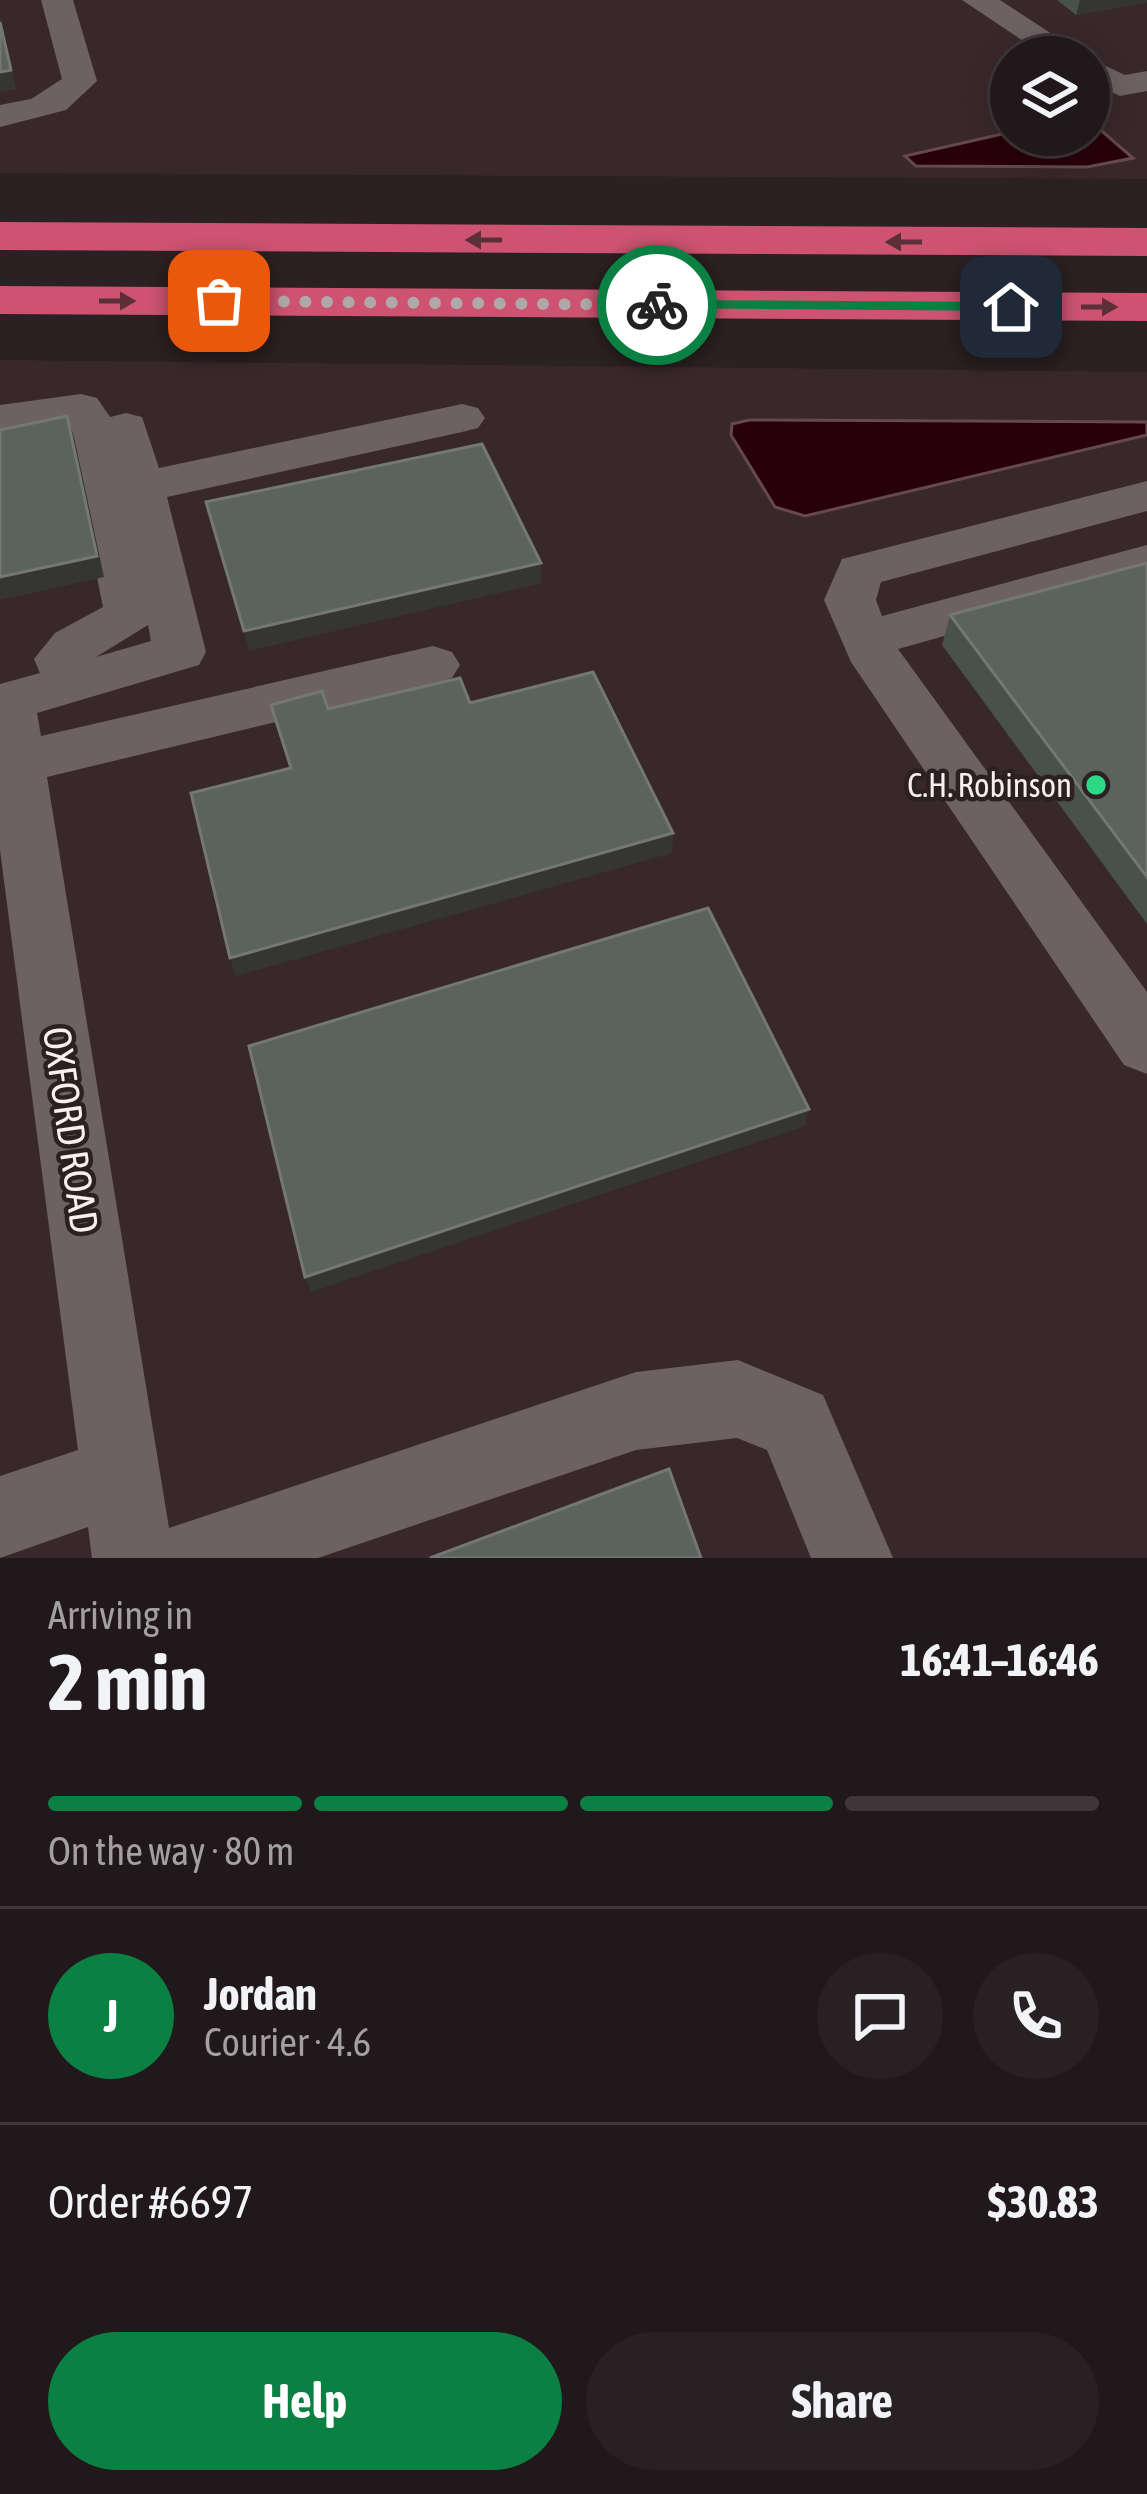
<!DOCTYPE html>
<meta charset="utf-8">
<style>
:root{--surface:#20181a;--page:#282123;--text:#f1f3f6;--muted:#a2a0a2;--line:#3d3739;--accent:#0b8043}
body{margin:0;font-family:"Asap Condensed",sans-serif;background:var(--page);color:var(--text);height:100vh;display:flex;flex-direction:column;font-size:45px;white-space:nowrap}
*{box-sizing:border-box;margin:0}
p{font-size:39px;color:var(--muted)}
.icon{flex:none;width:66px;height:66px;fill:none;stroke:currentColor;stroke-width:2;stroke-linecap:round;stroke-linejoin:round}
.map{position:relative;height:1558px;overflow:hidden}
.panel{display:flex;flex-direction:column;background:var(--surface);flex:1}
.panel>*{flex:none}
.buttons{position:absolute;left:990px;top:36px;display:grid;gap:24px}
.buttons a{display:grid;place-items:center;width:120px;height:120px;border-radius:50%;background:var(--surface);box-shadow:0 6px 30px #0003,0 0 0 3px var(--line);font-size:60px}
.pin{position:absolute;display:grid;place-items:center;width:102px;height:102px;color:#fff;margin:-51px;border-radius:24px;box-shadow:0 6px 18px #0006}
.courier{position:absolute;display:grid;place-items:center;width:120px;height:120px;margin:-60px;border:9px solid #0b8043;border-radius:50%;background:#fff;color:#222;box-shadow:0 3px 15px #0007}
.overview em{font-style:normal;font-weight:700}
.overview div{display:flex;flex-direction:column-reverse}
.overview{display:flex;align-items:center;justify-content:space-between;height:204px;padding:0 48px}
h1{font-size:78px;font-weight:700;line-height:90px}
.bar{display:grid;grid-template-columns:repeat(4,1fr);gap:18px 12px;align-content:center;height:144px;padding:0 48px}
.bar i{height:15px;border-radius:9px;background:var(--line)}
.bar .current{background:var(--accent)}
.bar p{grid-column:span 4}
.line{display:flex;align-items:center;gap:30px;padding:0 48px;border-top:3px solid var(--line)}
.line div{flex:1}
.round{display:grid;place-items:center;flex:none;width:126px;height:126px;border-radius:63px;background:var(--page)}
.action{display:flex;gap:24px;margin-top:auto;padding:24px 48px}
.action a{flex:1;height:138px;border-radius:72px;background:var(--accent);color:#fff;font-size:48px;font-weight:700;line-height:138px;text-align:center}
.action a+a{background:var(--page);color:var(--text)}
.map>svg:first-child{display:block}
.built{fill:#39282b;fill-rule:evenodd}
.water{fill:#280009;stroke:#66484e;stroke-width:3}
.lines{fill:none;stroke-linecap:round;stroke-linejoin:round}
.minor{fill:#6d6162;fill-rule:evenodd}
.highway{fill:#cd5370;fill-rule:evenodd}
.wall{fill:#49514b}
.shaded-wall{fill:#353633}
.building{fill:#5c625d;stroke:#747874;stroke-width:3}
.oneway{fill:#5c2f39}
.route{fill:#0b8043}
.done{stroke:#b0a7a8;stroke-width:12;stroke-dasharray:0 21.6}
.poi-dot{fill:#2dd884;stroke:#2b2022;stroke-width:4.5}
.labels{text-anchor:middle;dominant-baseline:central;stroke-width:9;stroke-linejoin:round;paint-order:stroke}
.poi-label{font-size:33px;fill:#f7eff0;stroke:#2b2022;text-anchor:end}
.near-street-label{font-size:39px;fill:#f7eff0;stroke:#2b2022}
</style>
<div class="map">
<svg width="1147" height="1558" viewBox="0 0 1147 1558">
<rect width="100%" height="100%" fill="#2b2022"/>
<!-- built -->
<path class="built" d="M0 0H1147V179L0 173ZM1011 57H1089V135H1011Z
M0 360 1147 372V1558H0Z"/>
<!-- water -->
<path class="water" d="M1089 120 1133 158 1087 167 916 166 905 156 1011 132 1089 135Z
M749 420 1147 422V435L805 516 775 507 731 435 732 424Z"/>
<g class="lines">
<!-- minor -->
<path class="minor" d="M41 0H73L97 81 66 110 0 127V105L31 99 62 79Z
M962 0H1000L1087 57H1047Z
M1089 58 1125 75 1147 71V91L1120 96 1089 82Z
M81 394 97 398 110 417 126 413 142 417 159 468 462 404 478 408 485 418 478 428 462 432 167 497 206 652 199 665 37 713 41 736 433 646 452 652 460 665 452 678 433 684 47 777 169 1528 636 1372 738 1360 823 1395 893 1558H811L767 1450 737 1438 636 1450 318 1558H92L88 1527 0 1558V1476L78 1450 0 850V684L40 673 34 659 55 633 103 607 66 424 0 433V405ZM148 625 151 641 96 657Z
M1147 481V511L881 582 876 600 882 616 1147 545V579L898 649 1147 992V1074L1124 1065 851 662 824 600 842 559Z"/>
<!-- highway -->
<path class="highway" d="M0 222 1147 228V256L0 250Z
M0 286 1147 293V321L0 314Z"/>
</g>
<!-- wall -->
<path class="wall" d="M1057 0H1147L1076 15Z
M1147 563V924L942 645 950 615Z"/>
<!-- shaded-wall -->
<path class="shaded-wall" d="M1080 0H1147V3L1076 15Z
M0 17 16 89 0 92Z
M67 416 74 437 104 577 0 600V577Z
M541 563V583L249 651 244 631Z
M673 833 672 853 236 976 230 958Z
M809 1109 805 1126 311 1292 305 1277Z"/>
<!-- building -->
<path class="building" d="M0 22 11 70 0 72Z
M67 416 97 556 0 577V430Z
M482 444 541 563 244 631 206 502Z
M1147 563V877L950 615Z
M593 672 673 833 230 958 191 793 291 768 271 705 322 691 328 709 460 678 470 703Z
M708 908 809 1109 305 1277 249 1046Z
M669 1469 701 1558H430Z"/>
<!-- one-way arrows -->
<defs><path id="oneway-solid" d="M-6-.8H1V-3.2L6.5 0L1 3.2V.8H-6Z" transform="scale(3)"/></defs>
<g class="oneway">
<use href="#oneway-solid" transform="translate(484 240) rotate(-180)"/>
<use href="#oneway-solid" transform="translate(904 242) rotate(-180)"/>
<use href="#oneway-solid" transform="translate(117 301)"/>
<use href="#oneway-solid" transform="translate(1099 307)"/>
</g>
<!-- route -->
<path class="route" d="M657 300 1011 302 1018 307 1011 311 652 308Z"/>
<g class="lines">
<!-- done -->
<path class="done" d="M219 301 657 305"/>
</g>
<!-- markers -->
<circle class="poi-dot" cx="1096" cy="785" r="12"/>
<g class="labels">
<!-- poi labels -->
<g class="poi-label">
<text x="1072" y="785">C.H. Robinson</text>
</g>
<!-- near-street labels -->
<g class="near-street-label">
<text transform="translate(71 1130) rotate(82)">OXFORD ROAD</text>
</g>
</g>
</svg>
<div class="buttons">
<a><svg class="icon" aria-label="layers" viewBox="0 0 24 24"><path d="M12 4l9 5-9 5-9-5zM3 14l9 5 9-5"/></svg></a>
</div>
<div class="pin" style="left:219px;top:301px;background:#ea580c"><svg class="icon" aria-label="bag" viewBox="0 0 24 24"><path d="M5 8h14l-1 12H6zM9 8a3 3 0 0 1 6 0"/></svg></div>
<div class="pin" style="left:1011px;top:307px;background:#1f2937"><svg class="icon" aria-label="home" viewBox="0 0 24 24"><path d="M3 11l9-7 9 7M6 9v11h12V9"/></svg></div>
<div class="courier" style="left:657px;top:305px"><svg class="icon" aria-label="bike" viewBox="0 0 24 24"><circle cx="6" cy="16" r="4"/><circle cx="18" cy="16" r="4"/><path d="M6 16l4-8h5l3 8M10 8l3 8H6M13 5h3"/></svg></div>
</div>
<section class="panel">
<div class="overview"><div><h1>2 min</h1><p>Arriving in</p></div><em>16:41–16:46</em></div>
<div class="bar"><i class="current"></i><i class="current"></i><i class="current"></i><i></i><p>On the way · 80 m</p></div>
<div class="line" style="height:216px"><b class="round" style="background:var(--accent);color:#fff">J</b><div><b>Jordan</b><p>Courier · 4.6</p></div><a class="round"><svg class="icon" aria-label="chat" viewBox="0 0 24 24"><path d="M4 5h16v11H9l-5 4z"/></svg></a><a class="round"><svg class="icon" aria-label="phone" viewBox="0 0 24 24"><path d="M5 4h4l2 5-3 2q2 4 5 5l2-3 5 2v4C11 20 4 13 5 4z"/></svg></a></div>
<div class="line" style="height:156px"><div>Order #6697</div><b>$30.83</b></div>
<div class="action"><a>Help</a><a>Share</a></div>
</section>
